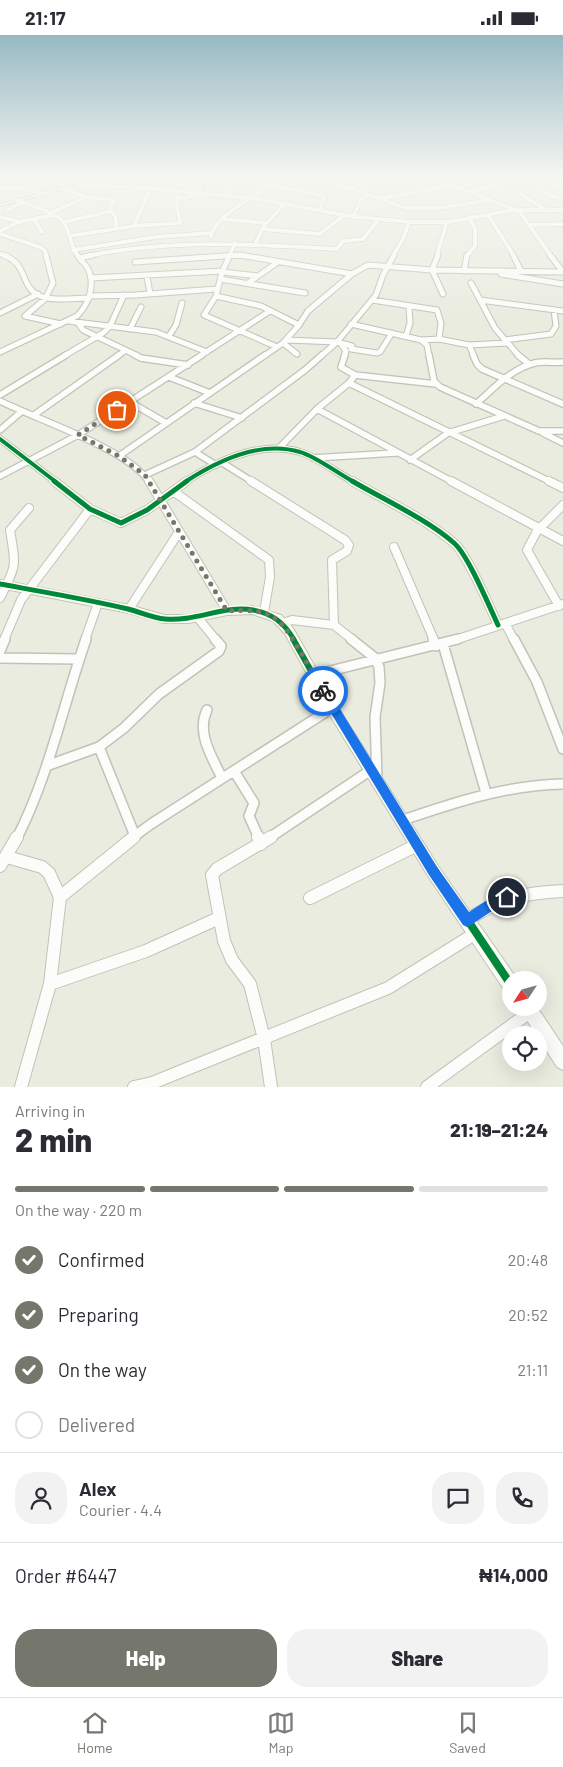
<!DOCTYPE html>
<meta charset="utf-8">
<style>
:root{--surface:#fff;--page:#f2f2f3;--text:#2b2b33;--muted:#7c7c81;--line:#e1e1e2;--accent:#75766c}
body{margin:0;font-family:Barlow,sans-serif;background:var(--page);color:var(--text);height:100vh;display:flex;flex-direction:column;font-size:19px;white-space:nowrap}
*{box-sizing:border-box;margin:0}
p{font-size:16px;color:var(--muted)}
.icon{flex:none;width:28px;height:28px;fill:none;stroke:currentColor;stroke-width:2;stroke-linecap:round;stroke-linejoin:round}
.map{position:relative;height:1052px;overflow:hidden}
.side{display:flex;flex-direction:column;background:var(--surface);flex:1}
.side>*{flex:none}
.needle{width:32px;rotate:234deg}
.fabs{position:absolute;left:502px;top:936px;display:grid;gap:10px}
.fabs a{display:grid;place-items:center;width:45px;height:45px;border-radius:50%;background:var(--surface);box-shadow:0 5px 20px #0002;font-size:25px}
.pin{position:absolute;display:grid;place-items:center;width:42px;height:42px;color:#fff;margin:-21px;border:2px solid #fff;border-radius:50%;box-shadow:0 1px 5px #0007}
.courier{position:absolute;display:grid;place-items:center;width:50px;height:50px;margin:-25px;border:4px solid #1a73e8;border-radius:50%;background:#fff;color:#222;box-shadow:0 1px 6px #0007}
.headline em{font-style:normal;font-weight:800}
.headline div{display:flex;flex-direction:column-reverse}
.headline{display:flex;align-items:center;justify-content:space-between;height:85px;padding:0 15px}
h1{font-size:32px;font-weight:800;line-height:38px}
.bar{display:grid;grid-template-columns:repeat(4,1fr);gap:8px 5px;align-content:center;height:60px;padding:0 15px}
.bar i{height:6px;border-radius:4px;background:var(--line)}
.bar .on{background:var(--accent)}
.bar p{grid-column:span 4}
.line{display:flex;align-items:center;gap:12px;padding:0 15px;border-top:1px solid var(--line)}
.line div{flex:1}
.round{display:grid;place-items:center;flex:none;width:52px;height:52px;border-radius:20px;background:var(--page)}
ol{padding:0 15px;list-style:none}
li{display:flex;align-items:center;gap:15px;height:55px}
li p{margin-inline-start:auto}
li .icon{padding:5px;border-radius:50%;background:var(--accent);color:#fff;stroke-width:4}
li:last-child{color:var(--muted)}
li i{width:28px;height:28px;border:2px solid var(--line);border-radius:50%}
.button{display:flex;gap:10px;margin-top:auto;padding:10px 15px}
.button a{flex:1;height:58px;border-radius:20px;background:var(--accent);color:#fff;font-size:20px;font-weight:800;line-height:58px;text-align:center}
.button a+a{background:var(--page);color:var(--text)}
.status{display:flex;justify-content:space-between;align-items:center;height:35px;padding:0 25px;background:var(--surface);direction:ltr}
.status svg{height:14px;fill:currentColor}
.menu{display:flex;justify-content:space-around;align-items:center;height:70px;border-top:1px solid var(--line);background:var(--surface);font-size:14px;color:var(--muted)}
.menu a{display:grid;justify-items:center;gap:2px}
.menu .on{color:var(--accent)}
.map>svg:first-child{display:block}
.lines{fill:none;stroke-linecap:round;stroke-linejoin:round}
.minor-far5-casing{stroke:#c1c2b8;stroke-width:5}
.minor-far4-casing{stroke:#c1c2b8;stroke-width:7}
.minor-far3-casing{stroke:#c1c2b8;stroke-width:8}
.minor-far2-casing{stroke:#c1c2b8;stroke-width:10}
.minor-far1-casing{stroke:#c1c2b8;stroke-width:12}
.minor-casing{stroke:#c1c2b8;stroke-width:14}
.tertiary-casing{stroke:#c1c2b8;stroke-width:2}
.minor-far5{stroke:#fcfcfa;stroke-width:4}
.minor-far4{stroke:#fcfcfa;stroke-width:5}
.minor-far3{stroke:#fcfcfa;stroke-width:5.5}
.minor-far2{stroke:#fcfcfa;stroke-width:8}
.minor-far1{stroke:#fcfcfa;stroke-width:9}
.minor{stroke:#fcfcfa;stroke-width:12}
.tertiary{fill:#fcfcfa;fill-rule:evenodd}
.cycleway-far3-casing{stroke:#fcfee8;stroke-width:6}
.cycleway-far2-casing{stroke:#fcfee8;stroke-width:8}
.cycleway-far1-casing{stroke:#fcfee8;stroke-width:9}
.cycleway-casing{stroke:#fcfee8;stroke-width:11}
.cycleway-far3{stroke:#00873e;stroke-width:4}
.cycleway-far2{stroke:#00873e;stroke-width:5}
.cycleway-far1{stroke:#00873e;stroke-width:6}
.cycleway{stroke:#00873e;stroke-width:8}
.route{fill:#1a73e8}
.done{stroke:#75766c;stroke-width:5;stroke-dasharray:0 9}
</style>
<div class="status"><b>21:17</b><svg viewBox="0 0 49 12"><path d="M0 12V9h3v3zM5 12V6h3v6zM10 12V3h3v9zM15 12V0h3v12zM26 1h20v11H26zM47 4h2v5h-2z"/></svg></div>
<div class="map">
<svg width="563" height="1052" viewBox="0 0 563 1052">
<rect width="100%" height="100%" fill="#ebece0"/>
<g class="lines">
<defs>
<path id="minor-far5" d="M36 141 32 144 60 149 70 153
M94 141 102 144
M264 141 267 149 324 161 320 175
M297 141 355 154 405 173H440L489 165
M414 141 471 157 520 177 551 221
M532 141 563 153
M76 144 80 141
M103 148 130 145 157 148 152 154
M79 150 144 153 258 164 349 181 409 187H449L513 175H563
M458 152 492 141
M0 153H22L44 159
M350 153 390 141
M63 154 86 162 114 165 110 173 116 184V194
M539 156 563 164
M471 157 533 141
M517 157 548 176
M256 160 267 149
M222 161 236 146 233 141
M176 163H185L198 158 201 152 200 141
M383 163 451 151
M18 166C30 170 58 178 64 188 71 198 70 212 78 221
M8 175 22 167
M50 178 86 162
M488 180 514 221
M0 182 21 187
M353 182 361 164 368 159
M34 184 42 197
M221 184 266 188
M64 187 111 176
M528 190 563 189
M134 191 150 154
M262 194 320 199 344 180
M0 196 19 187 53 180
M0 199 40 212 45 216 46 221
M69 201 134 191 180 188 177 169 178 157
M211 202C215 183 236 174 250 163
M256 208 262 194 283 170
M73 215 156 202 211 198
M0 219 7 221
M87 221C169 204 254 209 337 214L343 206 363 204 378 185
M220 221H248
M229 221 235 208
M393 221 403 204 409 187
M437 221C439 209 445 200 446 187
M467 221 475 211V193L470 184"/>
<path id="minor-far4" d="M3 220C28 228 20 251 38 260 52 267 74 263 89 263
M46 220 53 248 45 264 25 281 61 289
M230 220 222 237 216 261 204 280 277 312
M240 220 352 239
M438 220 432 235 443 259
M513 220 521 236
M550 220 563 237
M79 223 93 220
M135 227 239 220
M464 236 467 220
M222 237 258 241
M501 239 563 249
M147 241 150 259
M91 243 223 236
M220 244 305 258
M248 248 278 227
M471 248 495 293 519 321
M89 261 135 260 217 254
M216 261 261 271 299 290 283 308 264 321
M372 265 437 275 441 288 439 304
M480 265 563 276
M0 278 38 259
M68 286 156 297 207 317
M78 288 83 295 138 321
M351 289 421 305 427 310 429 321
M299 290 308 276 352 239 368 230 432 235 563 237
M130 294 141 272
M169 301 176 290 182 268
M406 301 410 288 409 272
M286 305 337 307 352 311 351 314 377 318 380 317 392 298
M421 305 439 304 469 310 507 308
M504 305 551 299 556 291 554 275
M283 308 297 319
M341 309 346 316 344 321
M469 310 474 321
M0 317 77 281C88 270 95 252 89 236 87 230 80 225 77 220
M64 321 103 298 110 291 124 260
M117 321 125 316
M200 321 270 276
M321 321 337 307 376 260 383 240 394 220"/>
<path id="minor-far3" d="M135 320 141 323 188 330
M345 320 341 332 355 340 436 349
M429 320 434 346 440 352 539 396H563
M473 320 477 329 482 334 563 369
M518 320 529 329
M355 340 349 348 551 447
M169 342 210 358
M0 360 66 320
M0 366C36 384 130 415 149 447
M130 367 166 388
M194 368 242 383
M476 369C493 354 512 333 535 328 544 326 554 328 563 327
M317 374 453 447
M34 380 119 320
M0 395 21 377
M543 398 563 408
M0 404 56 447
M279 413 317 374 349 348
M195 417 216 430
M119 421 265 320
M313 423 396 418
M410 425 448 398 504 381
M221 427 253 447
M145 440 195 417 305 335 322 320
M0 441 78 400 202 320
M185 447C217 426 261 405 300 417 315 421 339 439 354 447"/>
<path id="minor-far2" d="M54 446 90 474 121 488 147 475 187 446
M149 446 227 576
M251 446 345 505 349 510 347 516 332 525 334 590
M352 446C383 464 428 485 454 508 468 520 489 571 498 590
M451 446 563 506
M549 446 563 453
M173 456 269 525 270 542 264 577
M394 512 434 605
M0 563C17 530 16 531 10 495L29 473
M559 571 527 515 537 496 563 470
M129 574 179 497
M198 583 216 605
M283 588 292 585 334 590 353 605
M505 588 514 605
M4 605 21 565 90 474
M85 605 98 568
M455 605 563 569"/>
<path id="minor-far1" d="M351 604 375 623 379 632 380 648 375 682 377 743
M433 604 436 611
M514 604 537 647 563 714
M443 609 486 758
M0 616 5 604
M0 623 79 624
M314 640 458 604
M207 675C196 698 212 722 222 743
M99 712 135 801
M49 730 99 712 124 693 159 659 219 616 221 611 215 604
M234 736 254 768 249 781 259 803
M403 785C456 767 507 750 563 749
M17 803C49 740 63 671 86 604
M132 803 151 789 332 673
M269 803 371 735"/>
<path id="minor" d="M258 802 261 809
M7 822 42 832 49 838 60 862 50 949 21 1052
M0 831 17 802
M60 862 134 802
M310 863 417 810
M467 885C502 863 522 858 563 856
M50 949 146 916 219 883
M134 1052 152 1048 388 953 476 898
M271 1052 264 1004 250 949 232 925 224 906 212 840 217 834 271 802
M427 1052 530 977"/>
<path id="tertiary" d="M109 141H116L0 171V169Z
M0 545 129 570 164 580H189L227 572 252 571 281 580 293 593 336 669 438 831 517 944 511 945V958L505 956 428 841 328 677 285 599 273 586 252 579 227 580 189 588H164L129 578 0 553Z
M519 972H537L563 1011V1035L557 1032 539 1004V1000H536Z"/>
</defs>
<!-- minor-far5 casing -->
<use href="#minor-far5" class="minor-far5-casing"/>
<!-- minor-far4 casing -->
<use href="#minor-far4" class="minor-far4-casing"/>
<!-- minor-far3 casing -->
<use href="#minor-far3" class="minor-far3-casing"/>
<!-- minor-far2 casing -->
<use href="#minor-far2" class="minor-far2-casing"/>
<!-- minor-far1 casing -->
<use href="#minor-far1" class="minor-far1-casing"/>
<!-- minor casing -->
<use href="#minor" class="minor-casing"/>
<!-- tertiary casing -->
<use href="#tertiary" class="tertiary-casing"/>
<!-- minor-far5 -->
<use href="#minor-far5" class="minor-far5"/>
<!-- minor-far4 -->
<use href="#minor-far4" class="minor-far4"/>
<!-- minor-far3 -->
<use href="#minor-far3" class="minor-far3"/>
<!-- minor-far2 -->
<use href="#minor-far2" class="minor-far2"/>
<!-- minor-far1 -->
<use href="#minor-far1" class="minor-far1"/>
<!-- minor -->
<use href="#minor" class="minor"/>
<!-- tertiary -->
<use href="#tertiary" class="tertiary"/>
<defs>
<path id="cycleway-far3" d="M0 404 56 447
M185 447C217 426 261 405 300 417 315 421 339 439 354 447"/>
<path id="cycleway-far2" d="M54 446 90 474 121 488 147 475 187 446
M352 446C383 464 428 485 454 508 468 520 489 571 498 590
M0 549C43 557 86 564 128 574 140 577 153 583 165 584 195 587 224 570 253 575 272 578 285 588 294 605"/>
<path id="cycleway-far1" d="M293 604 332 673 413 803"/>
<path id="cycleway" d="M412 802 511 950"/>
</defs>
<!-- cycleway-far3 casing -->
<use href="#cycleway-far3" class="cycleway-far3-casing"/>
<!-- cycleway-far2 casing -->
<use href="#cycleway-far2" class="cycleway-far2-casing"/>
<!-- cycleway-far1 casing -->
<use href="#cycleway-far1" class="cycleway-far1-casing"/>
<!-- cycleway casing -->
<use href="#cycleway" class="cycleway-casing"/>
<!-- cycleway-far3 -->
<use href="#cycleway-far3" class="cycleway-far3"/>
<!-- cycleway-far2 -->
<use href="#cycleway-far2" class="cycleway-far2"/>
<!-- cycleway-far1 -->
<use href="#cycleway-far1" class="cycleway-far1"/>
<!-- cycleway -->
<use href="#cycleway" class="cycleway"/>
</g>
<!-- sky -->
<linearGradient id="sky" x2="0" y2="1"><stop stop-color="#97b9c4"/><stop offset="0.49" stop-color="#f6f6f1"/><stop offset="1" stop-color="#f6f6f1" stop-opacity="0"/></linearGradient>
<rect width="563" height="288" fill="url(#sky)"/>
<!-- route -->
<path class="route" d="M323 652 327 653 437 832 469 877 487 865 507 856 511 858 513 862 511 866 495 874 471 890 467 892 463 890 429 840 320 660V653Z"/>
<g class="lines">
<!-- done -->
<path class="done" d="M117 375 78 400 119 421 145 440 227 576C268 574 277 577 298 613 307 627 315 642 323 656"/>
</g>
</svg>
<div class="fabs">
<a><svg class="needle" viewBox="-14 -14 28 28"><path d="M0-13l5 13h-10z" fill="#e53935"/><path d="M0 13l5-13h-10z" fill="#7c7c81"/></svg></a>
<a><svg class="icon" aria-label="locate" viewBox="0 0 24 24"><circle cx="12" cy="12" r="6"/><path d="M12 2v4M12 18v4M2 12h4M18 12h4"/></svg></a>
</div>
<div class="pin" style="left:117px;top:375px;background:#ea580c"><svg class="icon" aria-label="bag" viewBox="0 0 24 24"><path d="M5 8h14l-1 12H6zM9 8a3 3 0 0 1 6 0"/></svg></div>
<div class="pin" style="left:507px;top:862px;background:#1f2937"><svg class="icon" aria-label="home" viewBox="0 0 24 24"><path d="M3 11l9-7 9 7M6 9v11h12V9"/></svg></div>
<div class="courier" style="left:323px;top:656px"><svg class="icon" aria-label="bike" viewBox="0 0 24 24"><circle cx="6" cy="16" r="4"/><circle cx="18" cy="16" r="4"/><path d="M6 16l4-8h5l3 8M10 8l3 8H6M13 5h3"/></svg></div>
</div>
<section class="side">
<div class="headline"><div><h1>2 min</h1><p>Arriving in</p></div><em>21:19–21:24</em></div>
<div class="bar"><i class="on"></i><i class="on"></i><i class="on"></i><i></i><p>On the way · 220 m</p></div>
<ol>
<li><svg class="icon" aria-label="check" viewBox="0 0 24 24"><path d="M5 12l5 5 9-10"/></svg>Confirmed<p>20:48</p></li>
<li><svg class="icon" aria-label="check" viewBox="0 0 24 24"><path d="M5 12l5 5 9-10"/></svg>Preparing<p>20:52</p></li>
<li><svg class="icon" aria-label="check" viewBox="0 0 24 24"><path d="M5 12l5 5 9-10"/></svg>On the way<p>21:11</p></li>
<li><i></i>Delivered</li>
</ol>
<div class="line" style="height:90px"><a class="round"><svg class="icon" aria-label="person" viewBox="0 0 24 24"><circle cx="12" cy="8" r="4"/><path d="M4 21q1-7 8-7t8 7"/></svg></a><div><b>Alex</b><p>Courier · 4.4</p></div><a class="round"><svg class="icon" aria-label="chat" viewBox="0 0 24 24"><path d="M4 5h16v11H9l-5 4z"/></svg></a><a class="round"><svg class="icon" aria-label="phone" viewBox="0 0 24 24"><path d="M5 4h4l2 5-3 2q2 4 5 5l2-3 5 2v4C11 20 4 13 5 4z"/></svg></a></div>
<div class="line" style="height:65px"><div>Order #6447</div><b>₦14,000</b></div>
<div class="button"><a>Help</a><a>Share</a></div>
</section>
<nav class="menu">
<a class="on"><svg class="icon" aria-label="home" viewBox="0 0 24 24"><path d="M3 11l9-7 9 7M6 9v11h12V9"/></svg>Home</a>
<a><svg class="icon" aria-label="map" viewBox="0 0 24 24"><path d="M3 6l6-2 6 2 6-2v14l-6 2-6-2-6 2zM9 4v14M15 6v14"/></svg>Map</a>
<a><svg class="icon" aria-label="saved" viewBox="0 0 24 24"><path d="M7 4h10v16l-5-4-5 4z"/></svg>Saved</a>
</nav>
